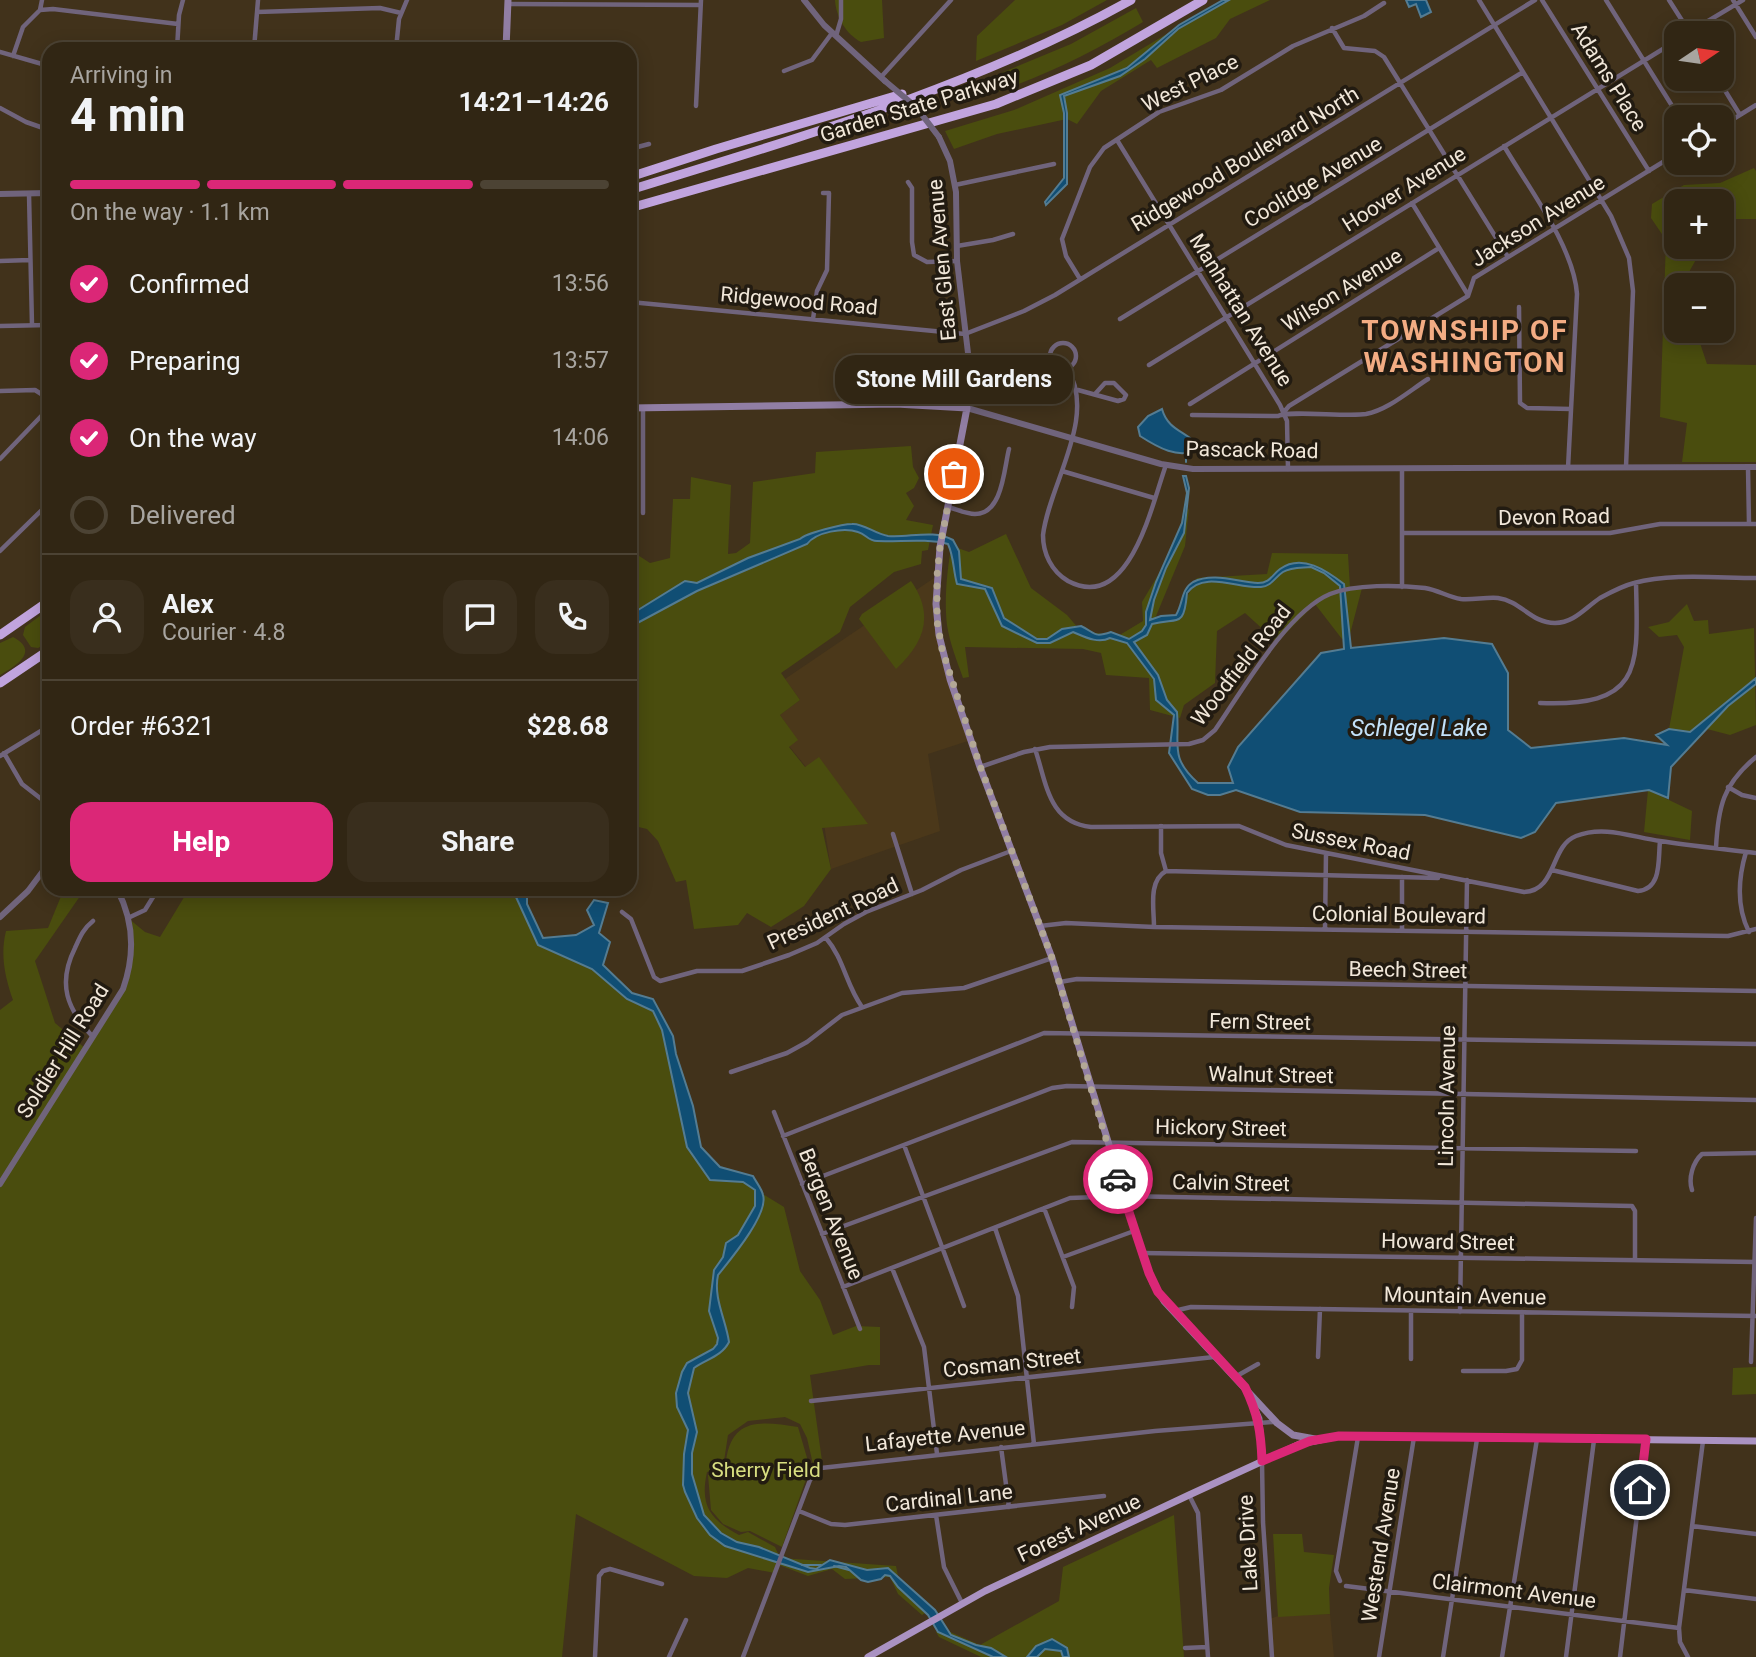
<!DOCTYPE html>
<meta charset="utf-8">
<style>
:root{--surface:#312614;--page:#392e1d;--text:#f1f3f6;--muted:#a8a5a0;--line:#4c4334;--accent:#db2777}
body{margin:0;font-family:Roboto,sans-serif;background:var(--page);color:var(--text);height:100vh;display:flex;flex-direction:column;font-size:26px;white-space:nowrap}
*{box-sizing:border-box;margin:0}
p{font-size:23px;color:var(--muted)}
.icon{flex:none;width:38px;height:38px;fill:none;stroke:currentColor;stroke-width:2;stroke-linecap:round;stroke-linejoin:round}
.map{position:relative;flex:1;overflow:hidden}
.details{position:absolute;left:42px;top:42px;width:595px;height:854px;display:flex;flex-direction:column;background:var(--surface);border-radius:21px;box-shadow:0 4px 18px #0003,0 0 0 2px var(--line)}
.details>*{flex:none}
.needle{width:46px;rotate:77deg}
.buttons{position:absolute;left:1664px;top:21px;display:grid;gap:14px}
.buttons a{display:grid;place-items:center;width:70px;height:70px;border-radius:14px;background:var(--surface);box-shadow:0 4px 18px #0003,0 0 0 2px var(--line);font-size:35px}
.pin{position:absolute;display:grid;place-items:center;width:60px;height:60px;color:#fff;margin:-30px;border:4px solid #fff;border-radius:50%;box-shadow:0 2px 7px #0007}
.courier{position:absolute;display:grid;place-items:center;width:70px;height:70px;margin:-35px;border:5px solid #db2777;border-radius:50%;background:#fff;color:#222;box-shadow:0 2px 9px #0007}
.bubble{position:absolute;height:49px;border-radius:21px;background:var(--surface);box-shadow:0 4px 18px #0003,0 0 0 2px var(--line);font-size:23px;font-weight:700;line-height:49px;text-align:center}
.head em{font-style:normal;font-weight:700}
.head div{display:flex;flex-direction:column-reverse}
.head{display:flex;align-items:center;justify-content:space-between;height:119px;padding:0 28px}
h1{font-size:46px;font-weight:700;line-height:52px}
.bar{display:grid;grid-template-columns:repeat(4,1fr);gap:10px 7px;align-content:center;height:84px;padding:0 28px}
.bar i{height:9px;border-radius:5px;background:var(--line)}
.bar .on{background:var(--accent)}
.bar p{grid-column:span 4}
.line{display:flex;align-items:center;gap:18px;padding:0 28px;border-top:2px solid var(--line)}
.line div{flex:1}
.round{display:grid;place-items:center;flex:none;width:74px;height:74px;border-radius:21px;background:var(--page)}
ol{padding:0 28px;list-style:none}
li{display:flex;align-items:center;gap:21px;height:77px}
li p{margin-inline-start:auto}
li .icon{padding:7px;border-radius:50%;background:var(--accent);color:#fff;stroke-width:4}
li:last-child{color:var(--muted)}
li i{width:38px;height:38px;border:4px solid var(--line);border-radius:50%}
.action{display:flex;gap:14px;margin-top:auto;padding:14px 28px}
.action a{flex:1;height:80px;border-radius:21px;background:var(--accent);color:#fff;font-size:28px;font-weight:700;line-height:80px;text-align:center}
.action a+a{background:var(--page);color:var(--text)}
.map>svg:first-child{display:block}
.built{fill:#4b381a}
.green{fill:#4a4d0e}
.water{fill:#104e74;stroke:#547c92;stroke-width:2;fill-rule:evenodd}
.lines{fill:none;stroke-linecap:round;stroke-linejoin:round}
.stream{stroke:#547c92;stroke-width:2}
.minor{stroke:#70647c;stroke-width:4.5}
.tertiary{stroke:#70647c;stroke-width:6}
.secondary{stroke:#917ea4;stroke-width:7}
.primary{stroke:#aa92c2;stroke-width:7}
.motorway{stroke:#c1a4de;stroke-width:9}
.tertiary-bridge{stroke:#70647c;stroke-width:6}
.done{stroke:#b3a896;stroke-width:7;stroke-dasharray:0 12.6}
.route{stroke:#db2777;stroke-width:9}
.labels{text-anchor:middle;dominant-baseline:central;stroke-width:7;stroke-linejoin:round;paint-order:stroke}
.street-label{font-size:21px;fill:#f1e7d9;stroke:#221b11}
.park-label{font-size:21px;fill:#d8de80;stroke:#221b11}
.water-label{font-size:23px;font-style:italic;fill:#c3e2fa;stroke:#221b11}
.district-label{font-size:28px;font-weight:bold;letter-spacing:2px;fill:#f3ac83;stroke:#221b11}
</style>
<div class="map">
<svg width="1756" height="1657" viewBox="0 0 1756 1657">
<rect width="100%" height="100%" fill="#41321b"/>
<!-- built -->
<path class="built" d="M937 576V621L971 740 928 754 940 831 831 869 824 824 819 758 806 767 789 746 797 740 780 715 800 700 785 679Z
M1330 1614 1334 1657H1272L1269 1619 1278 1616Z"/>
<!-- green -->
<path class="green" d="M835 0H882L884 38 861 42C846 34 836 17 835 0Z
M1015 0H1107L1062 25 976 61 977 36Z
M1223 0H1270L1230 19 1216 38 1157 68 1151 60 1101 91 1077 124 1067 119 997 134 954 149 945 131 1014 110 1110 68Z
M1136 8 1143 22C1090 54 1033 82 974 99L975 90 972 85 1071 44Z
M1754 168 1756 171V219H1722V201H1676V247H1703L1689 272V285H1676V331H1696L1707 364 1756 365V462H1682L1687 423 1660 417 1666 240 1651 218 1652 204 1684 185 1720 183Z
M911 446 913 467 919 478 914 488 906 493 914 506 906 520 933 525 928 550 922 551 921 564 894 572 850 607 840 632 781 673 800 700 780 715 798 740 789 747 805 767 819 757 868 824 822 828 831 869 804 906 771 927 747 913 738 925 694 929 686 880 676 882 658 841 647 829 630 825V550L650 563 670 558 673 499H690L691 477 731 485 728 554 736 553 750 543 753 482 815 473 816 452Z
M1189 508 1185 546 1154 621 1176 618 1197 578 1267 574 1272 553 1348 554 1350 588H1362L1349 638 1342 639 1315 604 1277 642 1245 613 1217 631 1215 683 1184 705 1180 718 1150 710 1149 678 1106 675 1101 653 1083 649 965 647 969 677 963 678C957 661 950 644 947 625 944 600 947 569 952 543L955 547 969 552 1006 534 1031 588 1067 615 1079 629 1089 632 1118 636 1143 621 1142 602 1161 570Z
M911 581C935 615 924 643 896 669L859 619 862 614Z
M1687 604 1694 621 1708 620 1709 634 1754 628 1756 725 1730 735 1707 729 1689 732 1669 729 1684 647 1677 635 1659 637 1648 627 1669 622Z
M49 609V642L38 648 31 647 23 635 25 627Z
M13 637C41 652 14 667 0 675V643Z
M1648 790 1692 811 1690 840 1644 832Z
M64 889H85L35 961 55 1023 86 1049 118 1000 130 965 128 918 145 932 160 937 189 889H517L516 897 538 945 592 969 627 999 653 1011 662 1030 710 1180 743 1182 784 1207 800 1271 820 1300 833 1335 856 1326 880 1327V1365H869L810 1375 823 1468 815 1473 807 1438 800 1424 785 1417 748 1421 728 1435 724 1461H726C732 1416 763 1422 798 1427L810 1468 782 1547 750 1531 741 1532 723 1524 711 1510 708 1475 725 1471V1469L707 1472C700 1505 709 1519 739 1535L748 1532 775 1547 780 1558 896 1566 899 1581 927 1612 922 1615 898 1594 890 1577 845 1579 832 1569 808 1576 779 1565 775 1573 748 1568 727 1578 694 1576 576 1514 562 1657H0V1010L13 1000C5 977 0 955 6 931L48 928Z
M1756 1367V1394L1732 1395 1733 1368Z
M1174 1515 1184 1657H981L939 1637 936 1632 941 1628 980 1645 1059 1601 1063 1567Z
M1273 1534H1302L1304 1552 1334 1555 1329 1588 1330 1614 1278 1617Z"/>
<!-- water -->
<path class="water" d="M1223 0H1229L1178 29 1145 59 1120 76 1064 96 1067 113V184L1046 205 1045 202 1064 178V113L1060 95 1127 68 1179 25Z
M1406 0H1426L1431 12 1421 17 1416 4 1409 7Z
M1162 409C1169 434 1192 431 1198 449 1179 460 1157 447 1140 436L1138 427 1148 416Z
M1183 476H1186L1189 488 1184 533 1166 568 1154 600 1150 620 1161 616 1176 615C1183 604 1181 589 1193 582 1213 572 1238 582 1258 583 1270 583 1272 575 1280 569 1302 553 1327 571 1344 584L1351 648 1444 638 1492 644 1508 673V730L1531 748 1624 738 1667 745 1656 735 1669 729 1690 732 1756 678V684L1728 706 1671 767 1668 798 1649 790 1556 803 1535 832 1521 838 1425 815 1300 812 1236 790 1220 795H1208L1192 789 1169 753 1174 715 1156 700 1154 679 1127 643 1110 638C1098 644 1085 637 1073 632L1050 643H1037L1002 626 985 589 957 584C953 570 954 557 948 544 925 538 901 542 877 541 868 541 866 534 858 532 844 527 816 532 807 544L697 591 630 627V615L685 581 697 583 748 558 800 539C806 533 843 524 852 524 863 523 875 534 888 536 909 538 933 529 953 540L959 551 961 579 992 588 1004 618 1037 639H1047L1062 629 1081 626C1096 633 1093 638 1111 632L1129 639 1142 631 1146 625V612L1156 582 1182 523 1187 493ZM1311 567 1324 573 1340 586 1344 649 1321 653 1238 747 1228 767 1233 783H1198C1169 757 1180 745 1177 712L1167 700 1158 675 1134 642 1147 635 1152 624C1178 617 1184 629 1187 593 1203 570 1239 589 1261 587 1272 586 1275 577 1283 572 1291 567 1302 568 1311 567Z
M517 889H527V904L543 938 576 935 594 925 587 910 594 900 608 903 599 933 610 942 603 965 632 993 653 999 673 1036 676 1054 693 1106 701 1147 720 1167 753 1176C756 1182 762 1189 763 1195 769 1214 730 1260 718 1275 713 1298 726 1320 729 1342 722 1356 707 1359 694 1368L688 1393 697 1432 692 1453V1474L704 1515 721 1533 737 1542 759 1547 810 1568 816 1569 830 1560 867 1570 888 1568 935 1610 951 1635 976 1645 991 1648 1006 1657H993L938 1632 928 1615 898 1587 890 1576 885 1575 881 1579 868 1582 861 1580 846 1567 839 1566 808 1572 725 1546 710 1535 697 1518 685 1492 683 1485 684 1454 688 1430 677 1407 676 1393 682 1372 687 1363 713 1349 717 1344 718 1338 709 1311 714 1270 723 1257 726 1243 738 1235 755 1206V1190L743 1182 710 1180 687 1147 662 1030 653 1011 627 999 592 969 538 945 516 897Z
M1052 1639 1067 1648 1069 1657H1063L1061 1651 1045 1649 1037 1657H1027L1036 1646Z"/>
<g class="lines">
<!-- stream -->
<path class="stream" d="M1186 462V453
M802 1565H821
M834 1566 849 1570"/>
<!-- minor -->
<path class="minor" d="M1479 0 1611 216 1629 258 1633 291 1626 467
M1542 0 1649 171
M1606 0 1679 117
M1669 0 1690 33
M1733 0 1756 37
M508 4 700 5
M40 10 53 9 178 24
M257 12 380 8 401 13
M1332 28 1344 48 1375 51 1384 57 1508 257
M1688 33 1743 0
M836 36 841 19V0
M177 49 179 15 183 0
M254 49 258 0
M396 49 399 19 407 0
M0 52 49 66
M13 56 23 27 40 10 42 0
M784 71 812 60 832 33
M881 77 951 0
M1718 79 1740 115
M696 106 701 0
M0 108 26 122 49 130
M1722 126 1756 105
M1117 140 1280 405 1287 421 1288 469
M1504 146C1528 187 1574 247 1577 294L1568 468
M630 149 649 144
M908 182 912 188V242L914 255 927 262 957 261
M955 185 1054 164
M29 194 32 325
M1412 203 1468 295
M957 246 993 240 1013 234
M0 261 30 260
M1080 279 1066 256 1062 239 1090 167 1104 148 1159 112 1221 90 1293 46 1364 16 1384 3
M630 302 965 334 1024 311 1055 295 1535 0
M1519 307 1520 403 1527 408 1571 409
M813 319 817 291 827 270 829 193H823
M1120 319 1523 72
M0 326 49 325
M1050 356a13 13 0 1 1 26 0a13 13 0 1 1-26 0Z
M1149 365 1676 41
M1067 368C1098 417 1049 484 1043 535 1043 553 1051 571 1068 581 1130 614 1152 503 1166 465
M1078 390 1118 401 1124 399 1126 395 1114 383H1105L1095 394
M0 391 35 390 49 399
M1190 404 1439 248
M1284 412 1289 406 1468 296 1474 278 1676 154
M1192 415 1278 416C1288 410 1347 417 1366 414 1388 410 1409 391 1428 379
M0 459 49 408
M1748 467 1749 524
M1402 469V587
M1062 471 1154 498
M948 507C956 509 966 514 975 514 1003 514 1004 468 1009 449
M643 513V408
M1402 533H1610L1660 524H1756
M0 551 49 503
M1540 703C1643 707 1638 668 1636 583
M1035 749C1047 784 1048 822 1091 827L1239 826 1286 845 1524 892C1557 891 1550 846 1576 836 1604 825 1632 837 1660 841 1692 846 1724 849 1756 853
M4 753 22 784 49 805
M0 756 49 726
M980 767 1024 752 1050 747 1189 744 1203 740 1215 730C1242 691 1287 612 1330 594 1355 584 1398 585 1425 588 1438 590 1448 597 1461 599 1473 600 1486 597 1498 598 1521 601 1531 623 1555 623 1574 623 1585 608 1600 598 1611 592 1622 586 1634 583 1670 573 1718 578 1756 578
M1728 787 1742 795 1756 798
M1161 826V853L1166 871
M893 834 912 894
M1716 848C1718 807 1723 784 1756 757
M1746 852C1738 879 1736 906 1749 932
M1552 870 1638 891C1662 889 1658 860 1660 841
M1166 871 1438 878
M1402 877V931
M622 912 631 919 654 977 660 981 697 971H742L789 955 817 943 844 924 866 912 922 890 961 870 1011 851
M128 918 145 910 158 889
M93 921C83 929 80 937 75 948 57 984 67 1009 93 1037
M1040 926 1066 923 1154 927 1728 936 1756 929
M1154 927C1154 908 1148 881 1166 871
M1325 929 1326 853
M826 938C844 959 846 985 862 1007
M1060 982 1077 979 1756 991
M731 1072 787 1053 807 1042 842 1015 902 993 964 988 1052 958
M774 1112 860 1329
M783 1136 1044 1033 1756 1044
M904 1145 964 1306
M802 1184 1052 1088 1067 1086 1756 1100
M1692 1190C1688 1178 1693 1162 1702 1154L1756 1153
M1044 1208 1074 1287 1072 1307
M995 1228 1018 1296 1034 1444
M822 1234 1072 1142 1636 1151
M1142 1253 1755 1262
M1063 1257 1134 1231
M892 1268 924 1347 937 1454
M843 1287 1070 1198 1124 1196 1632 1206 1635 1211V1260
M1174 1311 1191 1307 1756 1316
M1411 1311V1359
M1460 1312 1467 880
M1318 1357 1320 1309
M1751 1362 1756 1218
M1463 1371H1506L1517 1369 1522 1360V1312
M1235 1377 1258 1364
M811 1401 1214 1357
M1001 1447 1009 1507
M1262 1462 1263 1522 1272 1657
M1189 1495 1198 1513 1208 1657
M799 1511 831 1524 845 1525 1104 1496
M936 1515 944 1567 962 1603
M1692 1526 1756 1534
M1340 1581 1336 1571 1358 1437
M1346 1586 1679 1628
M1684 1590 1756 1599
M1185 1648 1207 1647
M595 1657 599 1576 603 1571 610 1569 662 1584
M669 1657 686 1620
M743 1657 810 1480 821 1468 1155 1431 1273 1422
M1379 1657 1414 1437
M1443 1657 1477 1439
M1502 1657 1537 1439
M1566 1657 1594 1440
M1620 1657 1646 1440
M1688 1657 1680 1642 1679 1628 1703 1441"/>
<!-- tertiary -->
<path class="tertiary" d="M804 0 824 25 885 81
M939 137 950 161 956 192 957 261 968 353 967 408 1161 464 1193 469 1756 467
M0 194 49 193
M0 917 28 891 49 863
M0 1184 123 989C135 955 134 921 117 889"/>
<!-- secondary -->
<path class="secondary" d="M506 49 508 0
M630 408 896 404 967 408 940 547 936 604 939 635 950 679 980 767 1052 958 1142 1253 1153 1283 1164 1301 1277 1423 1293 1435 1315 1439
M1248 1394 1259 1419 1262 1461"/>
<!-- primary -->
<path class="primary" d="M868 1657 985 1591 1189 1495 1300 1444 1339 1436 1756 1441"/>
<!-- motorway -->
<path class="motorway" d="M630 177 716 149 902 94
M630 190C798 138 977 86 1131 0
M630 208 996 104 1091 65 1203 0
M0 635 49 601
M0 683 49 650"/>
<!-- tertiary-bridge -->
<path class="tertiary-bridge" d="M885 81 916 107 939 137"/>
</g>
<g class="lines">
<!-- done -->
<path class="done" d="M954 474 940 547 937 576V621L942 649 980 766 1052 958 1118 1179"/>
<!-- route -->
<path class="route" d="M1118 1179 1149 1273 1158 1292 1245 1387C1258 1414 1261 1432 1262 1461L1310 1441 1339 1436 1646 1439 1640 1490"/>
</g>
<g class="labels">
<!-- street labels -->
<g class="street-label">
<text transform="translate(1609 77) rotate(58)">Adams Place</text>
<text transform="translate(1190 83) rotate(-26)">West Place</text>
<text transform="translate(919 106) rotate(-17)">Garden State Parkway</text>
<text transform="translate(1245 159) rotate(-31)">Ridgewood Boulevard North</text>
<text transform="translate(1313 182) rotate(-31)">Coolidge Avenue</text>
<text transform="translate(1404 189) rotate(-32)">Hoover Avenue</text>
<text transform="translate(1538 221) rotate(-32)">Jackson Avenue</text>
<text transform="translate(942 260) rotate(-95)">East Glen Avenue</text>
<text transform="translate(1342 290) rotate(-32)">Wilson Avenue</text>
<text transform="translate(799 301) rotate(5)">Ridgewood Road</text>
<text transform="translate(1241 310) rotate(58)">Manhattan Avenue</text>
<text transform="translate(1252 450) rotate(1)">Pascack Road</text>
<text transform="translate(1554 517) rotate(-1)">Devon Road</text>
<text transform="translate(1241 665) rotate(-52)">Woodfield Road</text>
<text transform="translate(1351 842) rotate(11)">Sussex Road</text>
<text transform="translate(833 914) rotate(-25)">President Road</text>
<text transform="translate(1399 915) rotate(1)">Colonial Boulevard</text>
<text transform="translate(1408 970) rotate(1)">Beech Street</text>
<text transform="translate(1260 1022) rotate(1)">Fern Street</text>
<text transform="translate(63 1051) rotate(-58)">Soldier Hill Road</text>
<text transform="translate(1271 1075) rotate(1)">Walnut Street</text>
<text transform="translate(1447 1096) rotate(-89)">Lincoln Avenue</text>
<text transform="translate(1221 1128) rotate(1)">Hickory Street</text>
<text transform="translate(1231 1183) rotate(1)">Calvin Street</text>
<text transform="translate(831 1214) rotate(68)">Bergen Avenue</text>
<text transform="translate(1448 1242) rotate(1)">Howard Street</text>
<text transform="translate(1465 1296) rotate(1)">Mountain Avenue</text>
<text transform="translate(1012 1363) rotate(-6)">Cosman Street</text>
<text transform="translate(945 1436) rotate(-6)">Lafayette Avenue</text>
<text transform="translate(949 1498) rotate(-6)">Cardinal Lane</text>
<text transform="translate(1079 1528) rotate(-25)">Forest Avenue</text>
<text transform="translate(1248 1543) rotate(-93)">Lake Drive</text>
<text transform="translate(1381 1545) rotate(-81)">Westend Avenue</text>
<text transform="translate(1514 1591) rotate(7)">Clairmont Avenue</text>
</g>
<!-- park labels -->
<g class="park-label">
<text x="766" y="1470">Sherry Field</text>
</g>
<!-- water labels -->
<g class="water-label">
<text x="1419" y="728">Schlegel Lake</text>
</g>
<!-- district labels -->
<g class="district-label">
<text x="1465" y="330">TOWNSHIP OF<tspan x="1465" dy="32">WASHINGTON</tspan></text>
</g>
</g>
</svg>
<div class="buttons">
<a><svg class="needle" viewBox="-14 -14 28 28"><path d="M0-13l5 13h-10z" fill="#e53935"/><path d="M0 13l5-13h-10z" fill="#a8a5a0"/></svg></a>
<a><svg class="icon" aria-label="locate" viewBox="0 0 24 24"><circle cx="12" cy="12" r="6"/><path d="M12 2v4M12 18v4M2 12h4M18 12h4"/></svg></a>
<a>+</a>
<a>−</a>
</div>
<div class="pin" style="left:954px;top:474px;background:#ea580c"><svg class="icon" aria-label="bag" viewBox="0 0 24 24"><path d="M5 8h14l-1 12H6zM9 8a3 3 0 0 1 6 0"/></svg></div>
<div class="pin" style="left:1640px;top:1490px;background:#1f2937"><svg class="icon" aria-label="home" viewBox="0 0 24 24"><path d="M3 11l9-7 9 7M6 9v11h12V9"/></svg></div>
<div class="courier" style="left:1118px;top:1179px"><svg class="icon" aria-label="car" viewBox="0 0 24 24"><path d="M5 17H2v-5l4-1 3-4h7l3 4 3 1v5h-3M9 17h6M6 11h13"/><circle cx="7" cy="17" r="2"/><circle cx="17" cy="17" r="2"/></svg></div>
<div class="bubble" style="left:835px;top:355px;width:238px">Stone Mill Gardens</div>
<section class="details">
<div class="head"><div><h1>4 min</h1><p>Arriving in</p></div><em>14:21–14:26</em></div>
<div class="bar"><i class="on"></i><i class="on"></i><i class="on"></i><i></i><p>On the way · 1.1 km</p></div>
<ol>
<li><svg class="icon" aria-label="check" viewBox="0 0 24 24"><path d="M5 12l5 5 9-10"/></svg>Confirmed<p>13:56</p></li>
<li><svg class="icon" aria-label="check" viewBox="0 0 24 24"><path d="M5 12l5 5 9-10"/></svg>Preparing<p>13:57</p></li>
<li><svg class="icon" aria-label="check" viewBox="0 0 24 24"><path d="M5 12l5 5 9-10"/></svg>On the way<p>14:06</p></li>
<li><i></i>Delivered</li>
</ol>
<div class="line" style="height:126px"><a class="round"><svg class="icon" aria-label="person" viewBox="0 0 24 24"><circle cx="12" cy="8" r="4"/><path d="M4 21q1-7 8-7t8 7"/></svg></a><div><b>Alex</b><p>Courier · 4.8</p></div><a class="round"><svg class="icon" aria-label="chat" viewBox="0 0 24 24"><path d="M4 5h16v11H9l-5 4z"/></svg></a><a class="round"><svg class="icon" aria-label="phone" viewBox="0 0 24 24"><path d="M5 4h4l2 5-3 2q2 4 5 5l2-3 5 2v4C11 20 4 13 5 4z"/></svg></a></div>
<div class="line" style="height:91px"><div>Order #6321</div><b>$28.68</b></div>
<div class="action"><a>Help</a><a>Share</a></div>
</section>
</div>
